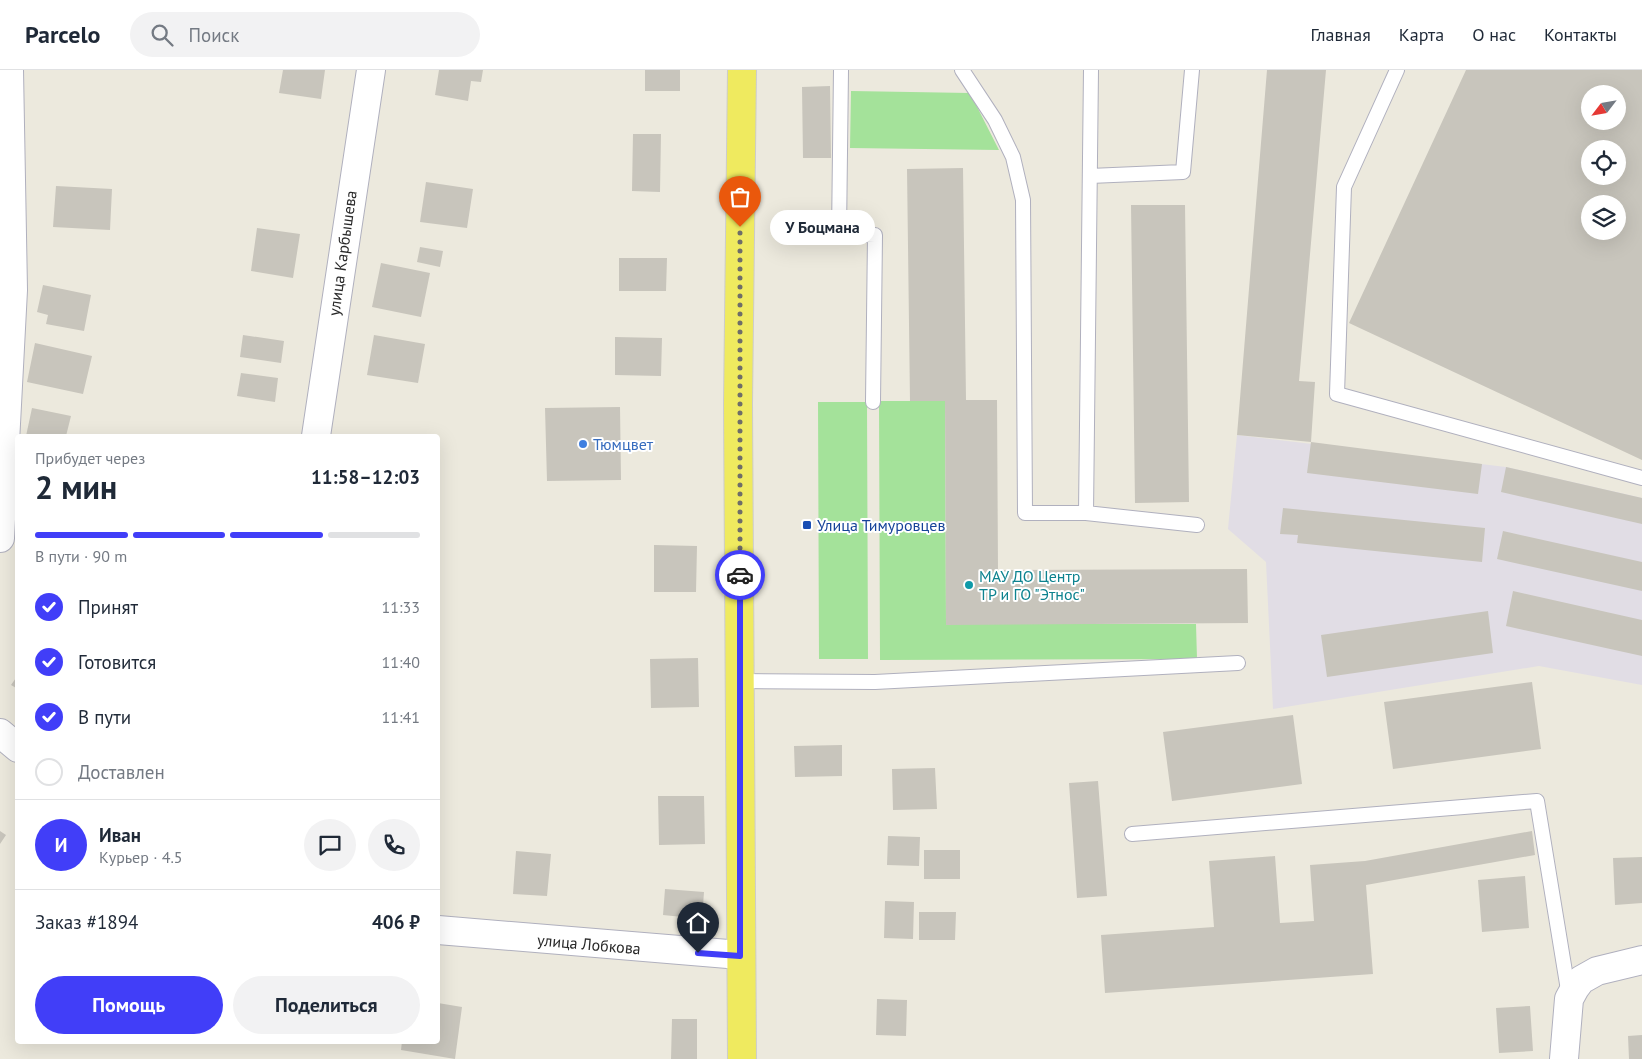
<!DOCTYPE html>
<html lang="ru">
<meta charset="utf-8">
<style>
:root{--surface:#fff;--page:#f2f2f3;--text:#1f2937;--muted:#747a83;--line:#e0e1e3;--accent:#413ef8}
body{margin:0;font-family:"PT Sans",sans-serif;background:var(--page);color:var(--text);height:100vh;display:flex;flex-direction:column;font-size:19px;white-space:nowrap}
*{box-sizing:border-box;margin:0}
p{font-size:16px;color:var(--muted)}
.icon{flex:none;width:28px;height:28px;fill:none;stroke:currentColor;stroke-width:2;stroke-linecap:round;stroke-linejoin:round}
.map{position:relative;flex:1;overflow:hidden}
.side{position:absolute;left:15px;top:364px;width:425px;height:610px;display:flex;flex-direction:column;background:var(--surface);border-radius:5px;box-shadow:0 5px 20px #0002}
.side>*{flex:none}
.needle{width:32px;rotate:239deg}
.fabs{position:absolute;left:1581px;top:15px;display:grid;gap:10px}
.fabs a{display:grid;place-items:center;width:45px;height:45px;border-radius:50%;background:var(--surface);box-shadow:0 5px 20px #0002;font-size:25px}
.pin{position:absolute;display:grid;place-items:center;width:42px;height:42px;color:#fff;margin:-51px -21px;border-radius:50% 50% 50% 0;rotate:-45deg;box-shadow:0 0 5px #0007}
.pin .icon{rotate:45deg}
.courier{position:absolute;display:grid;place-items:center;width:50px;height:50px;margin:-25px;border:4px solid #413ef8;border-radius:50%;background:#fff;color:#222;box-shadow:0 1px 6px #0007}
.bubble{position:absolute;height:35px;border-radius:18px;background:var(--surface);box-shadow:0 5px 20px #0002;font-size:16px;font-weight:800;line-height:35px;text-align:center}
.summary em{font-style:normal;font-weight:800}
.summary div{display:flex;flex-direction:column-reverse}
.summary{display:flex;align-items:center;justify-content:space-between;height:85px;padding:0 20px}
h1{font-size:32px;font-weight:800;line-height:38px}
.bar{display:grid;grid-template-columns:repeat(4,1fr);gap:8px 5px;align-content:center;height:60px;padding:0 20px}
.bar i{height:6px;border-radius:4px;background:var(--line)}
.bar .active{background:var(--accent)}
.bar p{grid-column:span 4}
.line{display:flex;align-items:center;gap:12px;padding:0 20px;border-top:1px solid var(--line)}
.line div{flex:1}
.round{display:grid;place-items:center;flex:none;width:52px;height:52px;border-radius:26px;background:var(--page)}
ol{padding:0 20px;list-style:none}
li{display:flex;align-items:center;gap:15px;height:55px}
li p{margin-inline-start:auto}
li .icon{padding:5px;border-radius:50%;background:var(--accent);color:#fff;stroke-width:4}
li:last-child{color:var(--muted)}
li i{width:28px;height:28px;border:2px solid var(--line);border-radius:50%}
.action{display:flex;gap:10px;margin-top:auto;padding:10px 20px}
.action a{flex:1;height:58px;border-radius:30px;background:var(--accent);color:#fff;font-size:20px;font-weight:800;line-height:58px;text-align:center}
.action a+a{background:var(--page);color:var(--text)}
header{display:flex;align-items:center;gap:30px;box-sizing:border-box;height:70px;padding:0 25px;background:var(--surface);border-bottom:1px solid var(--line)}
header strong{font-size:24px}
nav{display:flex;gap:28px;margin-inline-start:auto;font-size:18px}
.search{width:350px;height:45px;background:var(--page);display:flex;align-items:center;gap:12px;box-sizing:border-box;padding:0 18px;border-radius:28px;color:var(--muted);font-size:19px}
.map>svg:first-child{display:block}
.industrial{fill:#e1dde5}
.green{fill:#a4e29a}
.building{fill:#c8c5bc;fill-rule:evenodd}
.lines{fill:none;stroke-linecap:round;stroke-linejoin:round}
.service-casing{stroke:#b0b0be;stroke-width:16}
.minor-casing{stroke:#b0b0be;stroke-width:30}
.primary-casing{stroke:#ccc;stroke-width:30}
.service{stroke:#fff;stroke-width:14}
.minor{stroke:#fff;stroke-width:28}
.primary{stroke:#efea5f;stroke-width:28}
.done{stroke:#6e6d69;stroke-width:5;stroke-dasharray:0 9}
.route{stroke:#413ef8;stroke-width:6}
.shop-dot{fill:#3f7fe0;stroke:#fff;stroke-width:2}
.transit-dot{fill:#1a4fb4;stroke:#fff;stroke-width:2}
.culture-dot{fill:#0f9aa8;stroke:#fff;stroke-width:2}
.labels{text-anchor:middle;dominant-baseline:central;stroke-width:4;stroke-linejoin:round;paint-order:stroke}
.street-label{font-size:16px;fill:#2a2a2a;stroke:#fff}
.shop-label{font-size:16px;fill:#366cbe;stroke:#fff;text-anchor:start}
.transit-label{font-size:16px;fill:#164399;stroke:#fff;text-anchor:start}
.culture-label{font-size:16px;fill:#0d838f;stroke:#fff;text-anchor:start}
</style>
<header>
<strong>Parcelo</strong>
<div class="search"><svg class="icon" aria-label="search" viewBox="0 0 24 24"><circle cx="10" cy="10" r="6"/><path d="M15 15l6 6"/></svg>Поиск</div>
<nav><a>Главная</a><a>Карта</a><a>О нас</a><a>Контакты</a></nav>
</header>
<div class="map">
<svg width="1642" height="989" viewBox="0 0 1642 989">
<rect width="100%" height="100%" fill="#ece9dd"/>
<!-- industrial -->
<path class="industrial" d="M1237 365 1506 397 1642 428V615L1539 596 1273 639 1266 492 1228 459Z"/>
<!-- green -->
<path class="green" d="M851 21 970 23 999 80 850 78Z
M879 331H945L946 554H1196L1197 589 880 590Z
M818 332H867L868 589H819Z"/>
<!-- building -->
<path class="building" d="M283 0H325L321 29 279 23Z
M439 0H483L481 12 471 11 468 31 435 25Z
M645 0H680V21H645Z
M1267 0H1326L1299 311 1315 312 1311 372 1237 365Z
M1466 0H1642V390L1349 253ZM1590 24H1618V51H1590ZM1590 79H1618V106H1590ZM1590 134H1618V161H1590Z
M830 16 831 88H803L802 17Z
M633 64H661L660 122 632 121Z
M963 98 966 330H997L998 500 1247 499 1248 553 946 555 945 331H910L907 99Z
M426 112 473 119 467 158 420 152Z
M56 116 112 119 110 160 53 157Z
M1131 135H1185L1189 432 1135 433Z
M257 158 300 164 293 208 251 201Z
M420 177 443 181 440 197 417 192Z
M619 188H667L666 221H619Z
M381 193 430 203 421 247 372 237Z
M43 215 91 225 84 261 46 254 48 245 37 242Z
M243 265 284 271 281 293 240 287Z
M374 265 425 274 418 313 367 305Z
M615 267 662 268 661 306 615 305Z
M35 273 92 286 83 324 27 312Z
M241 303 278 308 275 332 237 326Z
M620 337 621 410 547 411 545 338Z
M32 338 71 346 66 366H26Z
M1311 372 1482 394 1478 424 1307 403Z
M1506 397 1642 428V454L1501 422Z
M1283 438 1485 458 1482 492 1297 473 1298 465 1280 464Z
M1503 461 1642 492V521L1497 489Z
M654 475 697 476 696 522H654Z
M1513 521 1642 550V586L1506 556Z
M1488 541 1493 583 1327 607 1321 565Z
M698 588 699 637 651 638 650 589Z
M18 605V619L11 615Z
M1532 612 1541 679 1393 699 1384 632Z
M1293 645 1302 714 1172 731 1163 662Z
M842 675V706L795 707 794 676Z
M935 698 937 739 893 740 892 699Z
M1098 711 1107 826 1077 828 1069 713Z
M658 726H704L705 774 659 775Z
M0 761 6 765 0 774Z
M1532 761 1535 785 1366 815 1373 904 1105 923 1101 865 1214 857 1209 791 1275 786 1280 853 1314 851 1310 795 1365 791Z
M888 766 920 767 919 796 887 795Z
M924 780H960V809H924Z
M516 781 551 784 547 826 513 824Z
M1642 787V833L1615 835 1613 788Z
M1525 806 1529 858 1482 862 1478 810Z
M665 819 704 822 702 849 663 845Z
M885 831 914 832 913 869 884 868Z
M919 842H956L955 870H919Z
M877 929 907 930 906 966 876 965Z
M438 933 462 937 455 989 401 980 402 971H438Z
M1530 936 1533 981 1499 983 1496 938Z
M672 949H697V989H671Z
M1642 965V989H1629L1628 966Z"/>
<g class="lines">
<defs>
<path id="service" d="M841 0 839 164 875 165 873 332
M962 0 995 50 1013 87 1023 130 1025 443H1086L1091 0
M1397 0 1344 117 1337 324 1642 408
M1090 106 1183 102 1192 0
M1086 443 1197 455
M741 611 875 612 1238 593
M1132 764 1537 731 1569 926"/>
<path id="minor" d="M316 366 371 0
M0 468 13 220 9 0
M0 663 18 678
M438 860 740 885
M1564 989 1569 929 1575 918 1581 910 1597 901 1642 890"/>
<path id="primary" d="M742 989 738 334 742 0"/>
</defs>
<!-- service casing -->
<use href="#service" class="service-casing"/>
<!-- minor casing -->
<use href="#minor" class="minor-casing"/>
<!-- primary casing -->
<use href="#primary" class="primary-casing"/>
<!-- service -->
<use href="#service" class="service"/>
<!-- minor -->
<use href="#minor" class="minor"/>
<!-- primary -->
<use href="#primary" class="primary"/>
</g>
<g class="lines">
<!-- done -->
<path class="done" d="M740 505V157"/>
<!-- route -->
<path class="route" d="M698 883 740 886V505"/>
</g>
<!-- markers -->
<circle class="shop-dot" cx="583" cy="374" r="5"/>
<rect class="transit-dot" x="802" y="450" width="10" height="10" rx="2.5"/>
<circle class="culture-dot" cx="969" cy="515" r="5"/>
<g class="labels">
<!-- street labels -->
<g class="street-label">
<text transform="translate(342 183) rotate(-82)">улица Карбышева</text>
<text transform="translate(589 874) rotate(5)">улица Лобкова</text>
</g>
<!-- shop labels -->
<g class="shop-label">
<text x="593" y="374">Тюмцвет</text>
</g>
<!-- transit labels -->
<g class="transit-label">
<text x="817" y="455">Улица Тимуровцев</text>
</g>
<!-- culture labels -->
<g class="culture-label">
<text x="979" y="506">МАУ ДО Центр<tspan x="979" dy="18">ТР и ГО "Этнос"</tspan></text>
</g>
</g>
</svg>
<div class="fabs">
<a><svg class="needle" viewBox="-14 -14 28 28"><path d="M0-13l5 13h-10z" fill="#e53935"/><path d="M0 13l5-13h-10z" fill="#747a83"/></svg></a>
<a><svg class="icon" aria-label="locate" viewBox="0 0 24 24"><circle cx="12" cy="12" r="6"/><path d="M12 2v4M12 18v4M2 12h4M18 12h4"/></svg></a>
<a><svg class="icon" aria-label="layers" viewBox="0 0 24 24"><path d="M12 4l9 5-9 5-9-5zM3 14l9 5 9-5"/></svg></a>
</div>
<div class="pin" style="left:740px;top:157px;background:#ea580c"><svg class="icon" aria-label="bag" viewBox="0 0 24 24"><path d="M5 8h14l-1 12H6zM9 8a3 3 0 0 1 6 0"/></svg></div>
<div class="pin" style="left:698px;top:883px;background:#1f2937"><svg class="icon" aria-label="home" viewBox="0 0 24 24"><path d="M3 11l9-7 9 7M6 9v11h12V9"/></svg></div>
<div class="courier" style="left:740px;top:505px"><svg class="icon" aria-label="car" viewBox="0 0 24 24"><path d="M5 17H2v-5l4-1 3-4h7l3 4 3 1v5h-3M9 17h6M6 11h13"/><circle cx="7" cy="17" r="2"/><circle cx="17" cy="17" r="2"/></svg></div>
<div class="bubble" style="left:770px;top:140px;width:105px">У Боцмана</div>
<section class="side">
<div class="summary"><div><h1>2 мин</h1><p>Прибудет через</p></div><em>11:58–12:03</em></div>
<div class="bar"><i class="active"></i><i class="active"></i><i class="active"></i><i></i><p>В пути · 90 m</p></div>
<ol>
<li><svg class="icon" aria-label="check" viewBox="0 0 24 24"><path d="M5 12l5 5 9-10"/></svg>Принят<p>11:33</p></li>
<li><svg class="icon" aria-label="check" viewBox="0 0 24 24"><path d="M5 12l5 5 9-10"/></svg>Готовится<p>11:40</p></li>
<li><svg class="icon" aria-label="check" viewBox="0 0 24 24"><path d="M5 12l5 5 9-10"/></svg>В пути<p>11:41</p></li>
<li><i></i>Доставлен</li>
</ol>
<div class="line" style="height:90px"><b class="round" style="background:var(--accent);color:#fff">И</b><div><b>Иван</b><p>Курьер · 4.5</p></div><a class="round"><svg class="icon" aria-label="chat" viewBox="0 0 24 24"><path d="M4 5h16v11H9l-5 4z"/></svg></a><a class="round"><svg class="icon" aria-label="phone" viewBox="0 0 24 24"><path d="M5 4h4l2 5-3 2q2 4 5 5l2-3 5 2v4C11 20 4 13 5 4z"/></svg></a></div>
<div class="line" style="height:65px"><div>Заказ #1894</div><b>406 ₽</b></div>
<div class="action"><a>Помощь</a><a>Поделиться</a></div>
</section>
</div>
